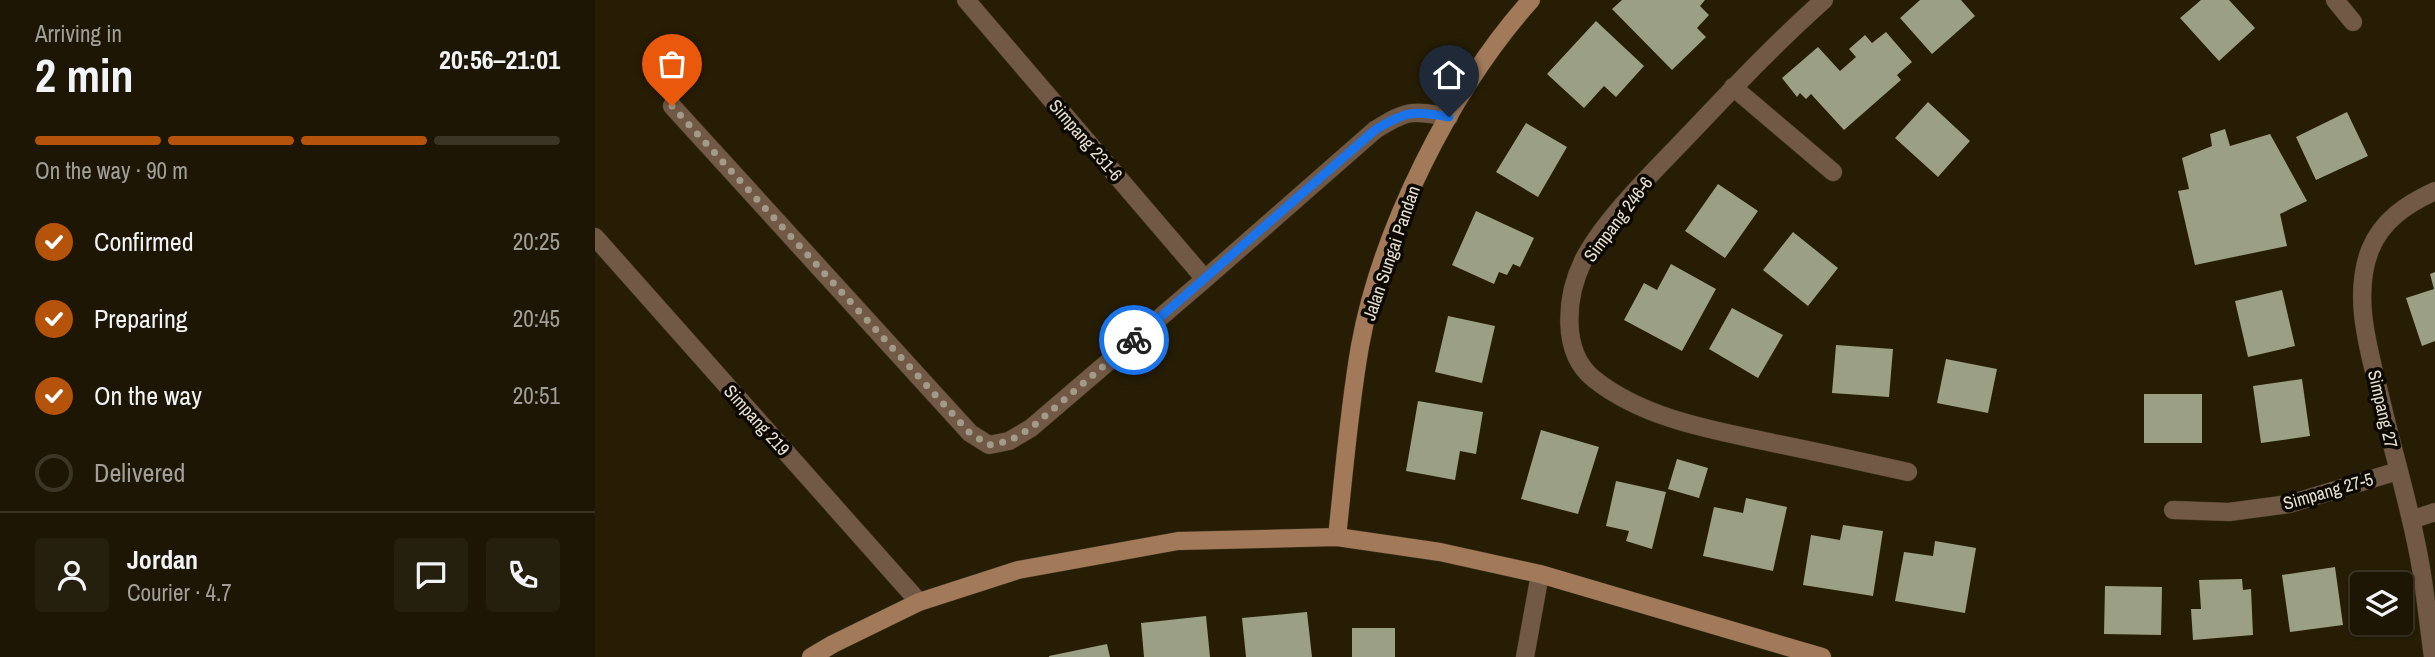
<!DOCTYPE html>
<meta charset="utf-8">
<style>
:root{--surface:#1d1604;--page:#251f0e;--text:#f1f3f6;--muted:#a09f9a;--line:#3b3526;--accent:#b45309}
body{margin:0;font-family:"Archivo Narrow",sans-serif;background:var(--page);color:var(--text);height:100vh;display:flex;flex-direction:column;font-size:26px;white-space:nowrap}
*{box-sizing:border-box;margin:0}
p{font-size:23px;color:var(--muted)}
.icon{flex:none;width:38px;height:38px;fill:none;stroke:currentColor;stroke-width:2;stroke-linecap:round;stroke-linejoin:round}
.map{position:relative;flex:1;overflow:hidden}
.sheet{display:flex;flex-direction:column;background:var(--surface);width:595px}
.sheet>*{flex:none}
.controls{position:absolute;left:1755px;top:572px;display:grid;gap:14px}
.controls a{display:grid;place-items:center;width:63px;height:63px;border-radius:7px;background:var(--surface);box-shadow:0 2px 5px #0004,0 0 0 2px var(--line);font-size:35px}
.pin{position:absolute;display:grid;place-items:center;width:60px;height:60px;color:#fff;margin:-72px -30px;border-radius:50% 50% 50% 0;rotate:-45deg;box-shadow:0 0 7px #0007}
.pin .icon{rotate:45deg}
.courier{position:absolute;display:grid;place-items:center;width:70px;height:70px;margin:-35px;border:5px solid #1a73e8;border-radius:50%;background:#fff;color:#222;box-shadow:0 2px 9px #0007}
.headline em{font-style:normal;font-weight:800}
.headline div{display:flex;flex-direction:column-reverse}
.headline{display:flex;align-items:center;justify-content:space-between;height:119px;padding:0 35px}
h1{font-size:46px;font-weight:800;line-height:52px}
.bar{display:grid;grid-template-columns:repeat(4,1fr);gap:10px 7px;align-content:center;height:84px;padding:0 35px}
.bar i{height:9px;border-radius:5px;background:var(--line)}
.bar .selected{background:var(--accent)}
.bar p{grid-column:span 4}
.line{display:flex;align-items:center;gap:18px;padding:0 35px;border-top:2px solid var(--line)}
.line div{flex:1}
.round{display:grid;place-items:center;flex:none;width:74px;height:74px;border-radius:7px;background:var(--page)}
ol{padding:0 35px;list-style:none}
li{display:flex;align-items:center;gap:21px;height:77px}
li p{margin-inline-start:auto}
li .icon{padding:7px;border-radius:50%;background:var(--accent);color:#fff;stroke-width:4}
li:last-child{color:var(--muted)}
li i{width:38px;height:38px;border:4px solid var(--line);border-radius:50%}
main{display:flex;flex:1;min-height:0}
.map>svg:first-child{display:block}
.building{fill:#9b9f83}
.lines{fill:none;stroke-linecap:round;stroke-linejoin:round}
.street-casing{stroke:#423822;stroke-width:19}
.secondary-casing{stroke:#423822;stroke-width:19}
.street{stroke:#725945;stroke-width:18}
.secondary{stroke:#a27a5a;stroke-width:18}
.done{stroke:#a39b8a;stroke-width:7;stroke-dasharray:0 12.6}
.route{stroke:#1a73e8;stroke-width:9}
.labels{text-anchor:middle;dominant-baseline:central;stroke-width:7;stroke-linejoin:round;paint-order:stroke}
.street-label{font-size:18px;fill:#e6dfd1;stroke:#0c0802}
</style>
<main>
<section class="sheet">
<div class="headline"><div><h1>2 min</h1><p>Arriving in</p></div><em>20:56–21:01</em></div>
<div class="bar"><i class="selected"></i><i class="selected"></i><i class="selected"></i><i></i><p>On the way · 90 m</p></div>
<ol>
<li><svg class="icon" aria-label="check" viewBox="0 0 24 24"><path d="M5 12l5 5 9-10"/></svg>Confirmed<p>20:25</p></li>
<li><svg class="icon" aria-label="check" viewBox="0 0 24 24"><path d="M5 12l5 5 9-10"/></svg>Preparing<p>20:45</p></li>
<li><svg class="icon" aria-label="check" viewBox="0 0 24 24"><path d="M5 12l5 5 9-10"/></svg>On the way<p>20:51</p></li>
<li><i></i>Delivered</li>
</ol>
<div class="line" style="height:126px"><a class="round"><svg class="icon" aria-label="person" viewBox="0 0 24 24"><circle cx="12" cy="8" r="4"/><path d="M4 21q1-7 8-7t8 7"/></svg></a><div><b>Jordan</b><p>Courier · 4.7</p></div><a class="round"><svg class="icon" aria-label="chat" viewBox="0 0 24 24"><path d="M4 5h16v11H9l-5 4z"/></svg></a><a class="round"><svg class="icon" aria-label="phone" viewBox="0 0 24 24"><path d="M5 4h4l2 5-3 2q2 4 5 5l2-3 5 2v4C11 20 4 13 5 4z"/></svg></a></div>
</section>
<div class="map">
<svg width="1840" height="657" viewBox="0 0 1840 657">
<rect width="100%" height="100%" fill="#271d05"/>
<!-- building -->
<path class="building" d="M1027 0H1110L1105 6 1114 15 1102 28 1111 37 1077 70 1017 9Z
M1325 0H1366L1380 16 1337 54 1305 18Z
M1606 0H1634L1660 28 1624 61 1585 18Z
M1001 21 1049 66 1021 97 1009 86 989 108 952 74Z
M1291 32 1317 62 1302 75 1306 80 1249 130 1216 94 1211 99 1205 93 1202 97 1187 78 1223 47 1245 71 1261 57 1254 49 1270 35 1277 43Z
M1333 102 1375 141 1343 177 1300 138Z
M1752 112 1773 156 1721 180 1701 137Z
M931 123 972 147 943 197 901 172Z
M1630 129 1635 146 1675 134 1712 201 1685 214 1692 246 1600 265 1583 191 1594 189 1587 158 1617 146 1615 134Z
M1123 184 1163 211 1130 258 1090 231Z
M881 211 939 238 925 267 918 264 912 275 904 272 899 284 857 265Z
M1198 232 1243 268 1213 306 1168 270Z
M1076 264 1121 289 1087 351 1029 320 1049 283 1062 290Z
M1840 272V341L1827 346 1811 298 1839 289 1835 274Z
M1687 290 1700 346 1653 357 1640 301Z
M1137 308 1188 335 1163 378 1114 349Z
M853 316 900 326 887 383 840 372Z
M1241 345 1298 349 1294 397 1237 393Z
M1351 359 1402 369 1393 413 1342 403Z
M1707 379 1715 436 1666 443 1658 386Z
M1549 394H1607V443H1549Z
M823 401 888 412 881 454 865 451 860 480 811 471Z
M946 430 1004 447 983 514 926 499Z
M1082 459 1113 468 1104 498 1073 489Z
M1021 481 1071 492 1057 549 1031 541 1034 531 1011 526Z
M1151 498 1192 507 1178 571 1108 556 1119 507 1148 513Z
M1248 525 1288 531 1278 596 1208 585 1216 535 1245 540Z
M1340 541 1381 548 1370 613 1300 601 1309 552 1338 556Z
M1740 567 1748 625 1695 632 1687 575Z
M1647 579 1648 590 1656 589 1658 635 1598 640 1596 609H1606L1604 580Z
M1510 586 1567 587 1566 635 1509 634Z
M712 612 717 657H651L647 618Z
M611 616 615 657H549L546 623Z
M757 628H800V657H757Z
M512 644 515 657H454V656Z"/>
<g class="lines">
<defs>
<path id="street" d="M371 0 610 279
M1229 0C1177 46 1130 97 1082 147 1053 177 1006 224 988 261 971 296 965 352 999 379 1049 419 1118 430 1178 443 1223 452 1268 462 1313 472
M1740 0 1758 22
M1138 87 1238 172
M77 106 375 433 394 445 414 441 436 428 610 279 780 130C812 110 816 110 854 117
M0 237 324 602
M1578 510 1634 512 1694 504 1803 471
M1816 520 1840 512
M930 657 945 574
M1838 657C1833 622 1830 586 1823 552 1813 500 1797 448 1785 396 1774 350 1757 297 1775 250 1787 220 1812 204 1840 191"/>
<path id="secondary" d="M742 537C749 473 754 409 765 346 786 230 857 88 936 0
M216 657 238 644 324 602 423 570 583 541 742 537 845 552 945 574 1227 657"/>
</defs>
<!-- street casing -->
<use href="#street" class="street-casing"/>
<!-- secondary casing -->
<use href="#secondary" class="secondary-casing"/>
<!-- street -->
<use href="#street" class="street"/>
<!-- secondary -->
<use href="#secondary" class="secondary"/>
</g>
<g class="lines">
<!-- done -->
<path class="done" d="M77 106 375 433 394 445 414 441 436 428 539 340"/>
<!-- route -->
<path class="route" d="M539 340 780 130C811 111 818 110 854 117"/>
</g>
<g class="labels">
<!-- street labels -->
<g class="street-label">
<text transform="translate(491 140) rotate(49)">Simpang 231-6</text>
<text transform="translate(1023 219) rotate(-53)">Simpang 246-6</text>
<text transform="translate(796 253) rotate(-71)">Jalan Sungai Pandan</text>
<text transform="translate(1788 409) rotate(77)">Simpang 27</text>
<text transform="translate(162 420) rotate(48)">Simpang 219</text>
<text transform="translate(1733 491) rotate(-16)">Simpang 27-5</text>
</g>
</g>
</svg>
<div class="controls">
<a><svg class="icon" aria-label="layers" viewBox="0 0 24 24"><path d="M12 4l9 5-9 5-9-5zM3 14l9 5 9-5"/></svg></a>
</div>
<div class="pin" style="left:77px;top:106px;background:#ea580c"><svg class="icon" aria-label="bag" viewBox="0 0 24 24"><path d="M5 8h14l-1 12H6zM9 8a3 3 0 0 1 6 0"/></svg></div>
<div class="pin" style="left:854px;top:117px;background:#1f2937"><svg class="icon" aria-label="home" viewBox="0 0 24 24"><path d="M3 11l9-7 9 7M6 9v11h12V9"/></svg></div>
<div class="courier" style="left:539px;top:340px"><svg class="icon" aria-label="bike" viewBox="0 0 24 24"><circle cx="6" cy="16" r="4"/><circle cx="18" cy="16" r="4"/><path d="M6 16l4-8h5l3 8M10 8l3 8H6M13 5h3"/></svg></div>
</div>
</main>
